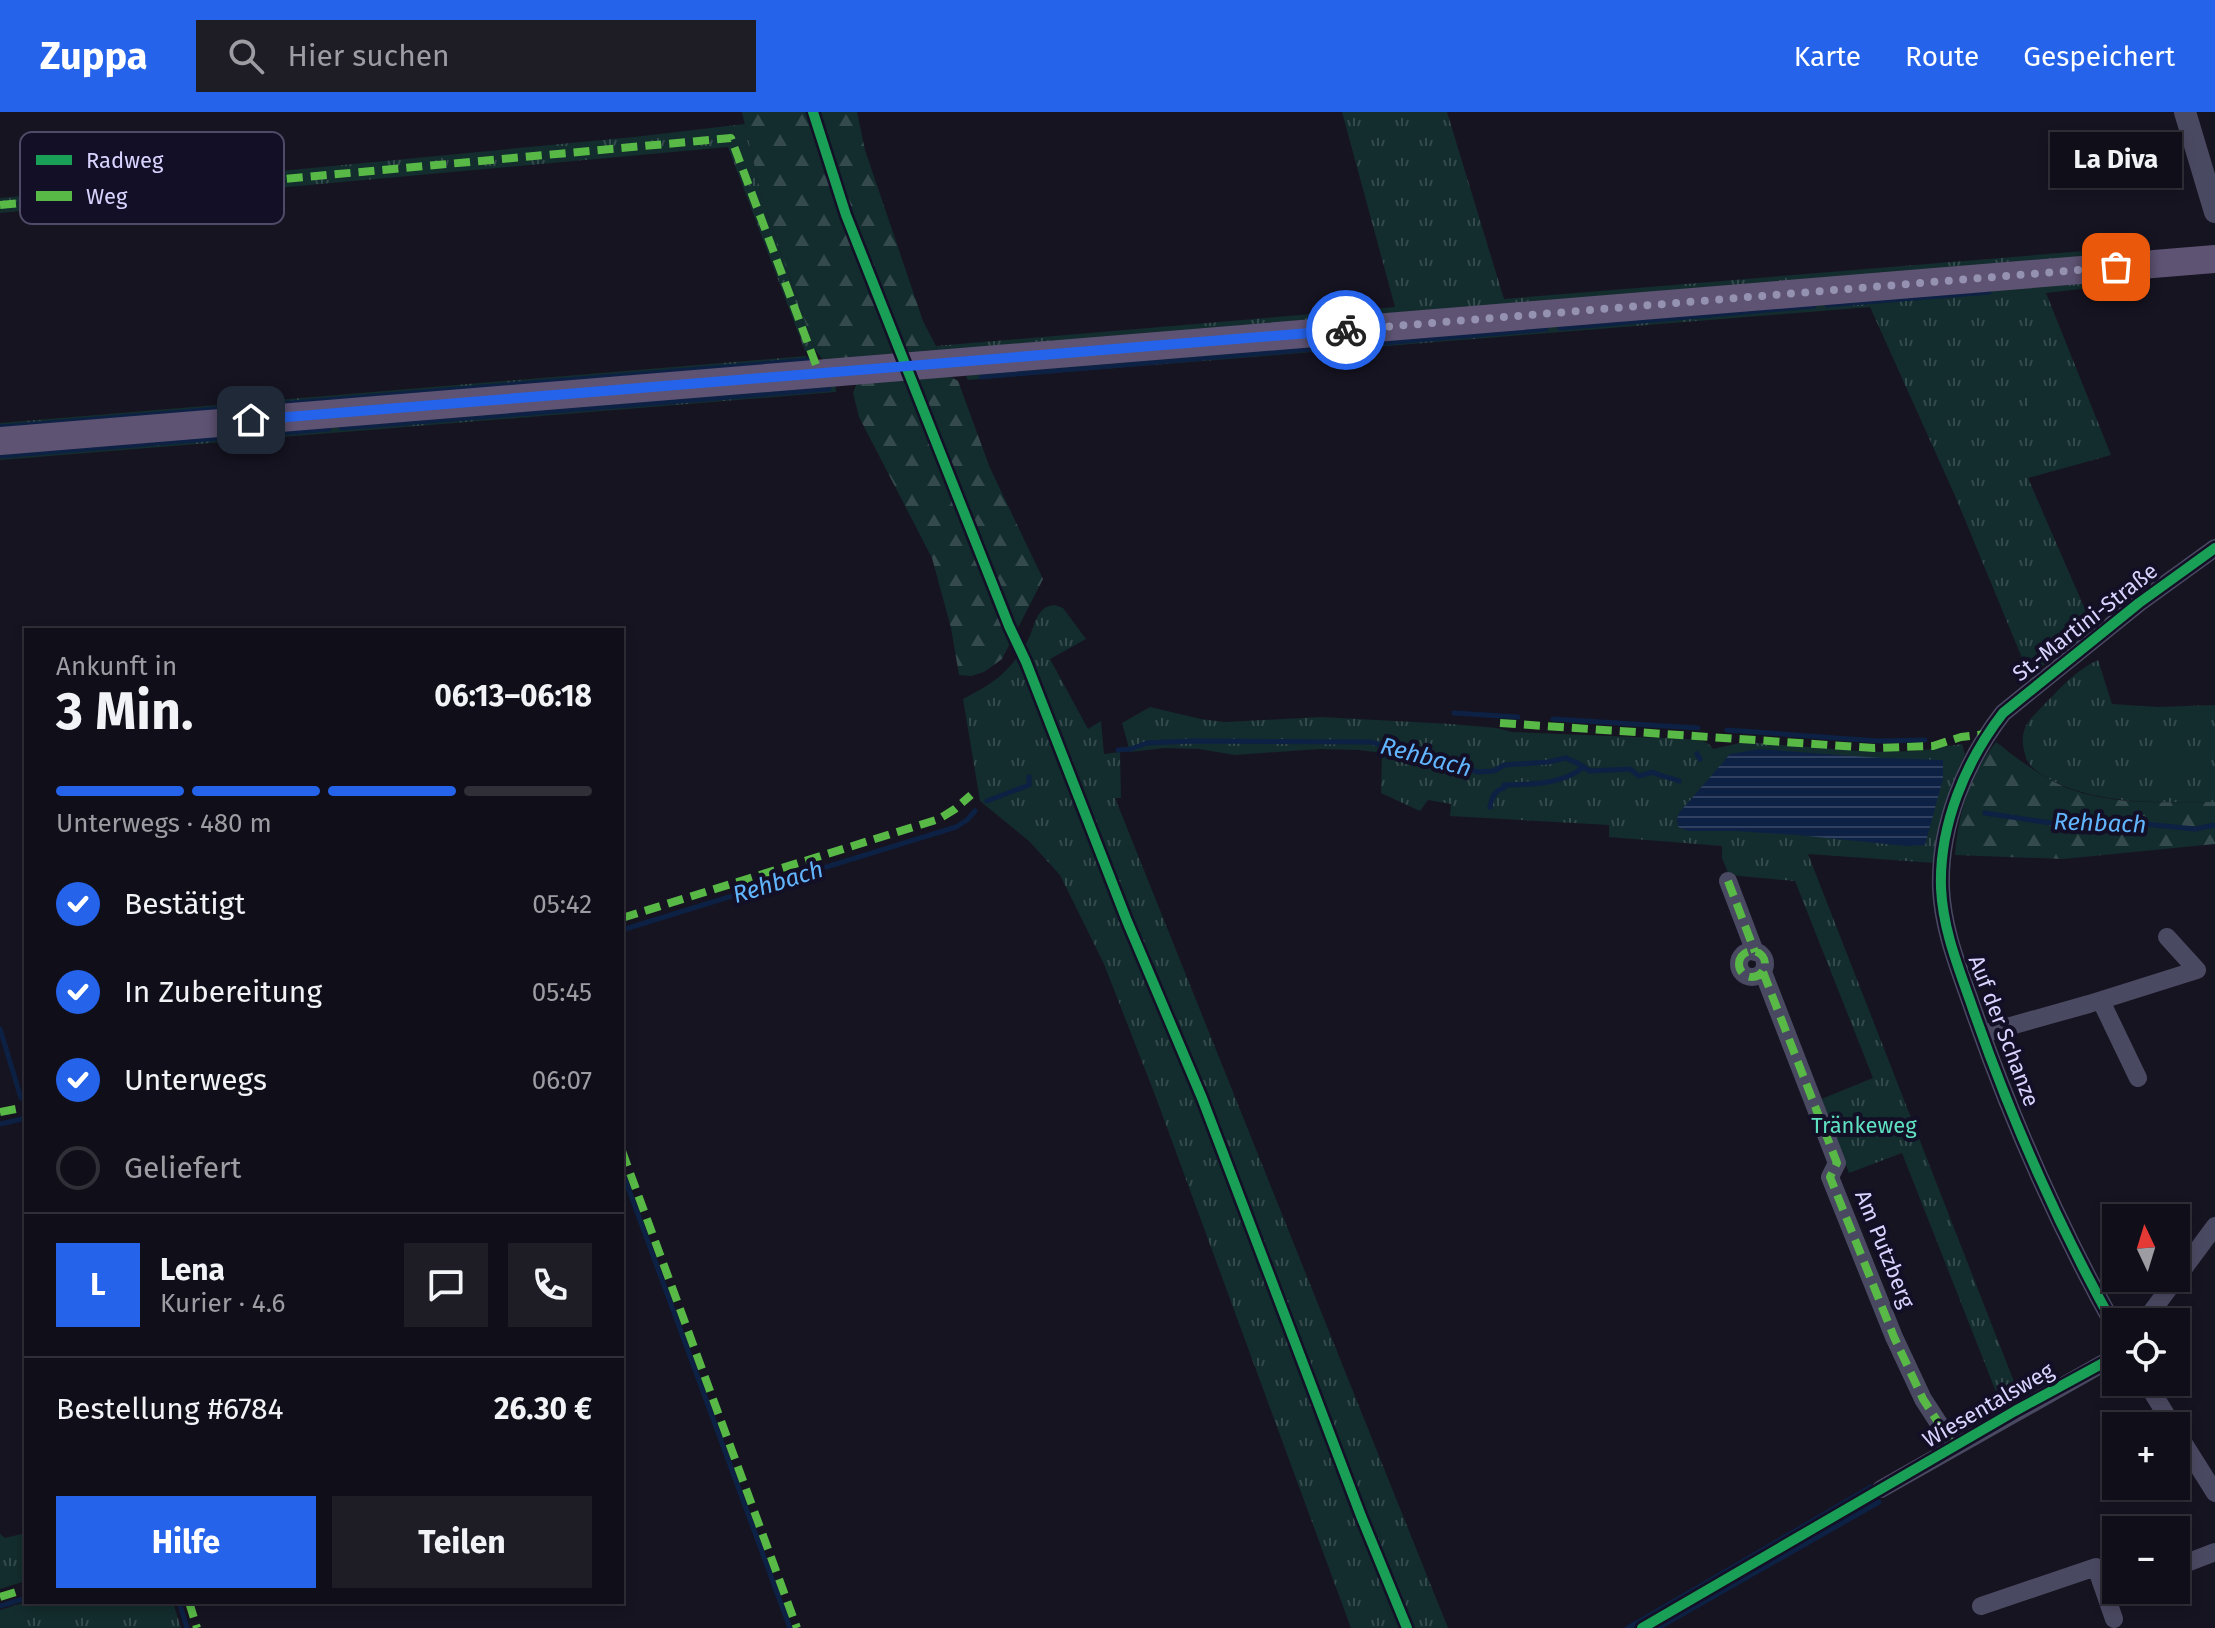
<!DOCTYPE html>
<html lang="de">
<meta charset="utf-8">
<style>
:root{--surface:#100f19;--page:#1e1d26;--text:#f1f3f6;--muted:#9c9ca2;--line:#302f38;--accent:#2563eb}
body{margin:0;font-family:"Fira Sans",sans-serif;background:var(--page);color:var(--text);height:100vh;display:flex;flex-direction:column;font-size:30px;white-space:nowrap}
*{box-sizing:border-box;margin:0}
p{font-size:26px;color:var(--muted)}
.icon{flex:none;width:44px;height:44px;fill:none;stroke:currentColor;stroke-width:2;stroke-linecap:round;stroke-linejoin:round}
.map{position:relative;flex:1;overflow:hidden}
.panel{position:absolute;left:24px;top:516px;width:600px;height:976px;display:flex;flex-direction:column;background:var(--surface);border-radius:0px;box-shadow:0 4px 12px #0003,0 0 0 2px var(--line)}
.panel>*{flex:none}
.needle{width:52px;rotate:356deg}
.controls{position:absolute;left:2102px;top:1092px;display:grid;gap:16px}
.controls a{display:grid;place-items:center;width:88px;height:88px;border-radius:0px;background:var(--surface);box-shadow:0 4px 12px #0003,0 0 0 2px var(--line);font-size:40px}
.pin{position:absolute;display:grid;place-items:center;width:68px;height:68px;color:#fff;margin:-34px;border-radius:16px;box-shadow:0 4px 12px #0006}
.courier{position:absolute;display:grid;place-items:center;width:80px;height:80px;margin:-40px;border:6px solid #2563eb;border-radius:50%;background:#fff;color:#222;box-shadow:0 2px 10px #0007}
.bubble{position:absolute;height:56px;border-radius:0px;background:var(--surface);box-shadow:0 4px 12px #0003,0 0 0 2px var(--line);font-size:26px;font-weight:700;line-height:56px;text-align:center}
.summary em{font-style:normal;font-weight:700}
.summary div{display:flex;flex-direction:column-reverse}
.summary{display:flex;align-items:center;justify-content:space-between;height:136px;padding:0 32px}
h1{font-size:52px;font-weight:700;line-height:60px}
.bar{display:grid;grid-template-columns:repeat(4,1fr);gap:12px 8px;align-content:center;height:96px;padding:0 32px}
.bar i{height:10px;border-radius:6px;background:var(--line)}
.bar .selected{background:var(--accent)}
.bar p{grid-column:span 4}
.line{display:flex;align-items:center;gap:20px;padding:0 32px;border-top:2px solid var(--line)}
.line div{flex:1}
.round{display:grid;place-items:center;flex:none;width:84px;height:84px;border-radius:0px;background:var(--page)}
ol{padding:0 32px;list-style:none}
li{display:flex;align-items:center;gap:24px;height:88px}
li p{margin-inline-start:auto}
li .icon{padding:8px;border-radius:50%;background:var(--accent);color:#fff;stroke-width:4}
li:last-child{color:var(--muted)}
li i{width:44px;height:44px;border:4px solid var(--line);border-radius:50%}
.action{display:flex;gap:16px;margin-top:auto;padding:16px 32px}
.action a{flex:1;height:92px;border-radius:0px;background:var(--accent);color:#fff;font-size:32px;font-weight:700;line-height:92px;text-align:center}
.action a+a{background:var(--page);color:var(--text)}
header{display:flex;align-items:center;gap:48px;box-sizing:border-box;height:112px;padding:0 40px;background:var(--accent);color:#fff}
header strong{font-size:38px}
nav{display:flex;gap:44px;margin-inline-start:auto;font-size:28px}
.search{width:560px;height:72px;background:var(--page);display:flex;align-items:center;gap:20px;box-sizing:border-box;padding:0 28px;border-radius:0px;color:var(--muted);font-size:30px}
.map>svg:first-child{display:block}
.grass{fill:url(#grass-tufts)}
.forest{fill:url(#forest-firs)}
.pitch{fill:#132c2d}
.water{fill:url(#water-rules)}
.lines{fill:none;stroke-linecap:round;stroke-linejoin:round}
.stream{stroke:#0d2144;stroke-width:5}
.minor{stroke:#4a4962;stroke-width:18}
.tertiary{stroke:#4a4962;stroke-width:22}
.primary{stroke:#5e5373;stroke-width:28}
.quiet{stroke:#58b947;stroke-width:8;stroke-dasharray:16 8;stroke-linecap:butt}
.cycleway-casing{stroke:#130f26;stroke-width:15}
.cycleway{stroke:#1a9f57;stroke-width:10}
.done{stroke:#9591b1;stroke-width:8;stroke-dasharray:0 14.4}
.route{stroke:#2563eb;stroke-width:10}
.labels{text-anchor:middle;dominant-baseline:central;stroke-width:8;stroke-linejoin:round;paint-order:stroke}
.street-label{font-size:22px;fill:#d9d4ff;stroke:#130f26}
.park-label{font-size:22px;fill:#5fe0c0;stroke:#130f26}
.water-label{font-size:24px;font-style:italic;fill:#62b6ff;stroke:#130f26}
.key{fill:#130f26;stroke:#4e4a67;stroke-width:2}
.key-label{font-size:22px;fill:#d9d4ff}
</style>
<header>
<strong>Zuppa</strong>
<div class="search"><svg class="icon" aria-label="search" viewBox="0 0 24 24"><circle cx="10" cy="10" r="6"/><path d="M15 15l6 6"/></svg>Hier suchen</div>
<nav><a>Karte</a><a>Route</a><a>Gespeichert</a></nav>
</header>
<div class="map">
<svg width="2215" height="1516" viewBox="0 0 2215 1516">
<defs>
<pattern id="grass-tufts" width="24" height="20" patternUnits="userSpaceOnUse" patternTransform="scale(2)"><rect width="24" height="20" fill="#132c2d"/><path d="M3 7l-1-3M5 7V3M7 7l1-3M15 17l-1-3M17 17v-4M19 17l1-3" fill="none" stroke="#354a4c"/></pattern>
<pattern id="forest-firs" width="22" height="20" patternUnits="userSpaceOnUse" patternTransform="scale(2)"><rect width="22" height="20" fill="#132c2d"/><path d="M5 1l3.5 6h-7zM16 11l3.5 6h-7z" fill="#354a4c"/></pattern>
<pattern id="water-rules" width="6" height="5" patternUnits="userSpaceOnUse" patternTransform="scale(2)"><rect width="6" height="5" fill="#0d2144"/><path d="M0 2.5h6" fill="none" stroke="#304060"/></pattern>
</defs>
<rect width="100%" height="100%" fill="#161421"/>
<!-- grass -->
<path class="grass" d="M1342 0H1447L1504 187 2109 137 2116 146 938 239 936 234 1395 195Z
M745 12 762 86 815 238 805 239 728 35 0 101V86L634 25Z
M2128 163 2133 171 2046 181 2111 343 2028 366 2094 518 2029 563 1956 386 1870 195 968 268 966 264 972 258Z
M806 244 810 253 0 321V311Z
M835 271 836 280 0 348V338Z
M1055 493 1063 496 1086 527 1050 547 1088 617 1101 609 1104 642 1120 640 1121 686H1115L1448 1516H1351L1155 983 1104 852 1060 763 1029 729 980 689 963 587C995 570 1008 562 1027 530 1035 516 1035 494 1055 493Z
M2098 548 2112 592 2158 595 2215 593V690C2160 690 2102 694 2051 668 2037 660 2027 655 2024 638 2020 621 2026 611 2037 600 2056 581 2074 559 2098 548Z
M1150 595 1201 607 1225 610 1321 605 1451 612 1497 616 1512 620 1685 627C1696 628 1707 627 1713 637L1744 630 1871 640 1919 639 1962 632 1965 642 1952 672 1935 751 1808 742 2020 1285 2002 1295 1902 1041 1849 1061 1819 988 1873 966 1795 769 1729 763 1722 746V734L1609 725V713L1450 704 1451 692 1428 688 1420 699 1381 681 1382 641 1359 638 1319 637 1235 643 1199 637 1164 636 1130 640 1122 611Z
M26 1421V1469L0 1477V1422L5 1426Z
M26 1490H173L181 1516H0V1498Z"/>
<!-- forest -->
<path class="forest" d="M742 0H857L865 38 923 209 936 234 944 261 958 269 990 356 1043 467 1002 547 984 560 971 564 959 563 951 516 932 446 859 305 853 281 858 268 825 250 815 238 762 86Z
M1996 630C2018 647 2039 664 2065 675 2112 694 2166 690 2215 690V732L2063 747 1955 743C1958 701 1970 663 1996 630Z"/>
<!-- pitch -->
<path class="pitch" d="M2027 290a16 16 0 1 1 32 0a16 16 0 1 1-32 0Z
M2155 650a17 17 0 1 1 34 0a17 17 0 1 1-34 0Z"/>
<!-- water -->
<path class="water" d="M1759 637 1882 646 1943 648V667L1925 733 1906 734 1797 723 1735 719H1689L1678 715 1677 707 1679 701 1730 642Z"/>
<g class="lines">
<!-- stream -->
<path class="stream" d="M1827 193 1989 180
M1560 216 1814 194
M981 265 1546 217
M0 315 808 248
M341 316 829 277
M0 344 329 317
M1454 601 1518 605
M1553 607 1698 616
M1727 618 1878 629 1925 628
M1118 638 1131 637 1147 631 1194 629 1371 630 1478 660 1494 659 1504 653 1548 650 1566 646 1577 651 1590 659 1630 657 1639 664 1653 660C1661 665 1670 665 1679 669
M1697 642 1700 647
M987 689 1029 673V665
M1490 695C1492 685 1494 679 1504 676V673C1531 672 1561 673 1584 655
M1985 701 2084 716 2103 708 2195 717 2215 713
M622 818 956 715 967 708 975 699
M0 917 21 986
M0 1012 26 1006
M622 1059 790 1516
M179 1490 187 1516
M0 1494 26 1486
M1628 1516 1871 1375
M1658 1516 1879 1390"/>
<!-- minor -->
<path class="minor" d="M1728 769 1755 840
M1739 852a13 13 0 1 1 26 0a13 13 0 1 1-26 0Z
M1763 860 1837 1051 1830 1065 1894 1225 1923 1287 1954 1335
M2101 889 2138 966
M1982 922 2089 892 2197 858 2167 825
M2144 1210 2215 1114
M2116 1217C2060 1117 2012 1009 1974 900 1960 859 1943 820 1941 776 1939 714 1965 650 2003 601L2139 491 2215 436
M2146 1270 2173 1314
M2176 1319 2215 1381
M1881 1377 2116 1244
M2176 1455 2215 1440
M1981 1494 2096 1455 2114 1507"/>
<!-- tertiary -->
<path class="tertiary" d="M2185 0 2215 100"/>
<!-- primary -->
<path class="primary" d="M0 329 2215 147"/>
<!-- quiet -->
<path class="quiet" d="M0 93 731 26 819 261
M1500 611 1874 636 1933 634 1961 625 1986 622
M1728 769 1755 840
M622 806 939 707 955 697 971 683
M1739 852a13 13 0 1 1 26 0a13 13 0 1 1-26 0Z
M1763 860 1837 1051 1830 1065 1894 1225 1923 1287 1954 1335
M0 1000 26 995
M622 1039 797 1516
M0 1485 26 1477
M189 1490 197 1516"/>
<defs>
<path id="cycleway" d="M813 0 846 103 1009 514 1026 550 1127 809 1202 986 1361 1404 1407 1516
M2116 1217C2060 1117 2012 1009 1974 900 1960 859 1943 820 1941 776 1939 714 1965 650 2003 601L2139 491 2215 436
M1642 1516 2015 1299 2116 1244"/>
</defs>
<!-- cycleway casing -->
<use href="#cycleway" class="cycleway-casing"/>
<!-- cycleway -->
<use href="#cycleway" class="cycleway"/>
</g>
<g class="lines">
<!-- done -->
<path class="done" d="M1346 218 2116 155"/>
<!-- route -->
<path class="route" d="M251 308 1346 218"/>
</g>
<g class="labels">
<!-- street labels -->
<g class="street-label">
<text transform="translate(2085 510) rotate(-38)">St.-Martini-Straße</text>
<text transform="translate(2004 919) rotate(69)">Auf der Schanze</text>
<text transform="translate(1885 1137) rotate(68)">Am Putzberg</text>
<text transform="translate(1988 1293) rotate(-30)">Wiesentalsweg</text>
</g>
<!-- park labels -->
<g class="park-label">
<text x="1864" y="1013">Tränkeweg</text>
</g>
<!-- water labels -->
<g class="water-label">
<text transform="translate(1426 645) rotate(15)">Rehbach</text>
<text transform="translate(2100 711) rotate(2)">Rehbach</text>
<text transform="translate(778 770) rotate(-17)">Rehbach</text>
</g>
</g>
<!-- legend -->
<rect x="20" y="20" width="264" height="92" rx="12" class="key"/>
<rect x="36" y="43" width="36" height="10" fill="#1a9f57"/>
<rect x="36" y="79" width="36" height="10" fill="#58b947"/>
<g class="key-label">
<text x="86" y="56">Radweg</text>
<text x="86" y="92">Weg</text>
</g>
</svg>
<div class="controls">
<a><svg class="needle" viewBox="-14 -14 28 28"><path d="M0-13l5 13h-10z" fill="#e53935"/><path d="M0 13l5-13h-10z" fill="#9c9ca2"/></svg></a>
<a><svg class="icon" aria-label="locate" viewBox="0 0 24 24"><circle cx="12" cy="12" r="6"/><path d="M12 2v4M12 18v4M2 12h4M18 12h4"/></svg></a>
<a>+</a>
<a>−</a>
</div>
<div class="pin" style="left:2116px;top:155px;background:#ea580c"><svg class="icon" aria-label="bag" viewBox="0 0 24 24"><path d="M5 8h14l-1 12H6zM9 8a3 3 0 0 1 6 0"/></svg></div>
<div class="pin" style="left:251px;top:308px;background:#1f2937"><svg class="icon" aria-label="home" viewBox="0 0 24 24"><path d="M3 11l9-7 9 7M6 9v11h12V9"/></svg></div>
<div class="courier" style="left:1346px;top:218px"><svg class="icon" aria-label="bike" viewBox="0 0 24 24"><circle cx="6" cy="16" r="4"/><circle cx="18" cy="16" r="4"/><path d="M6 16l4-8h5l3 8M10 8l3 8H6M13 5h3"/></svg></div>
<div class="bubble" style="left:2050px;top:20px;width:132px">La Diva</div>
<section class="panel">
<div class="summary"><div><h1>3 Min.</h1><p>Ankunft in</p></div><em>06:13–06:18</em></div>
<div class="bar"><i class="selected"></i><i class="selected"></i><i class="selected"></i><i></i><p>Unterwegs · 480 m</p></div>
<ol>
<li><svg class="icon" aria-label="check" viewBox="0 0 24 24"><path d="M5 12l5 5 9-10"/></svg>Bestätigt<p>05:42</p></li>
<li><svg class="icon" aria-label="check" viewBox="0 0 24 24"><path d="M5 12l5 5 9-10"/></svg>In Zubereitung<p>05:45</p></li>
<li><svg class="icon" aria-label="check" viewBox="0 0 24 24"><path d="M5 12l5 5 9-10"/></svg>Unterwegs<p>06:07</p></li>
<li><i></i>Geliefert</li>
</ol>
<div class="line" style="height:144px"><b class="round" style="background:var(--accent);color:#fff">L</b><div><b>Lena</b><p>Kurier · 4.6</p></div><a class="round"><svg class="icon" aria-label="chat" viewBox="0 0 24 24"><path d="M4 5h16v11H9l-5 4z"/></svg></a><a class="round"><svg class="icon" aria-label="phone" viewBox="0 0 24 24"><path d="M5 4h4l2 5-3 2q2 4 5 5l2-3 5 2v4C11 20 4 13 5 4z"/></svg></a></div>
<div class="line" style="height:104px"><div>Bestellung #6784</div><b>26.30 €</b></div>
<div class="action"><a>Hilfe</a><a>Teilen</a></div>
</section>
</div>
